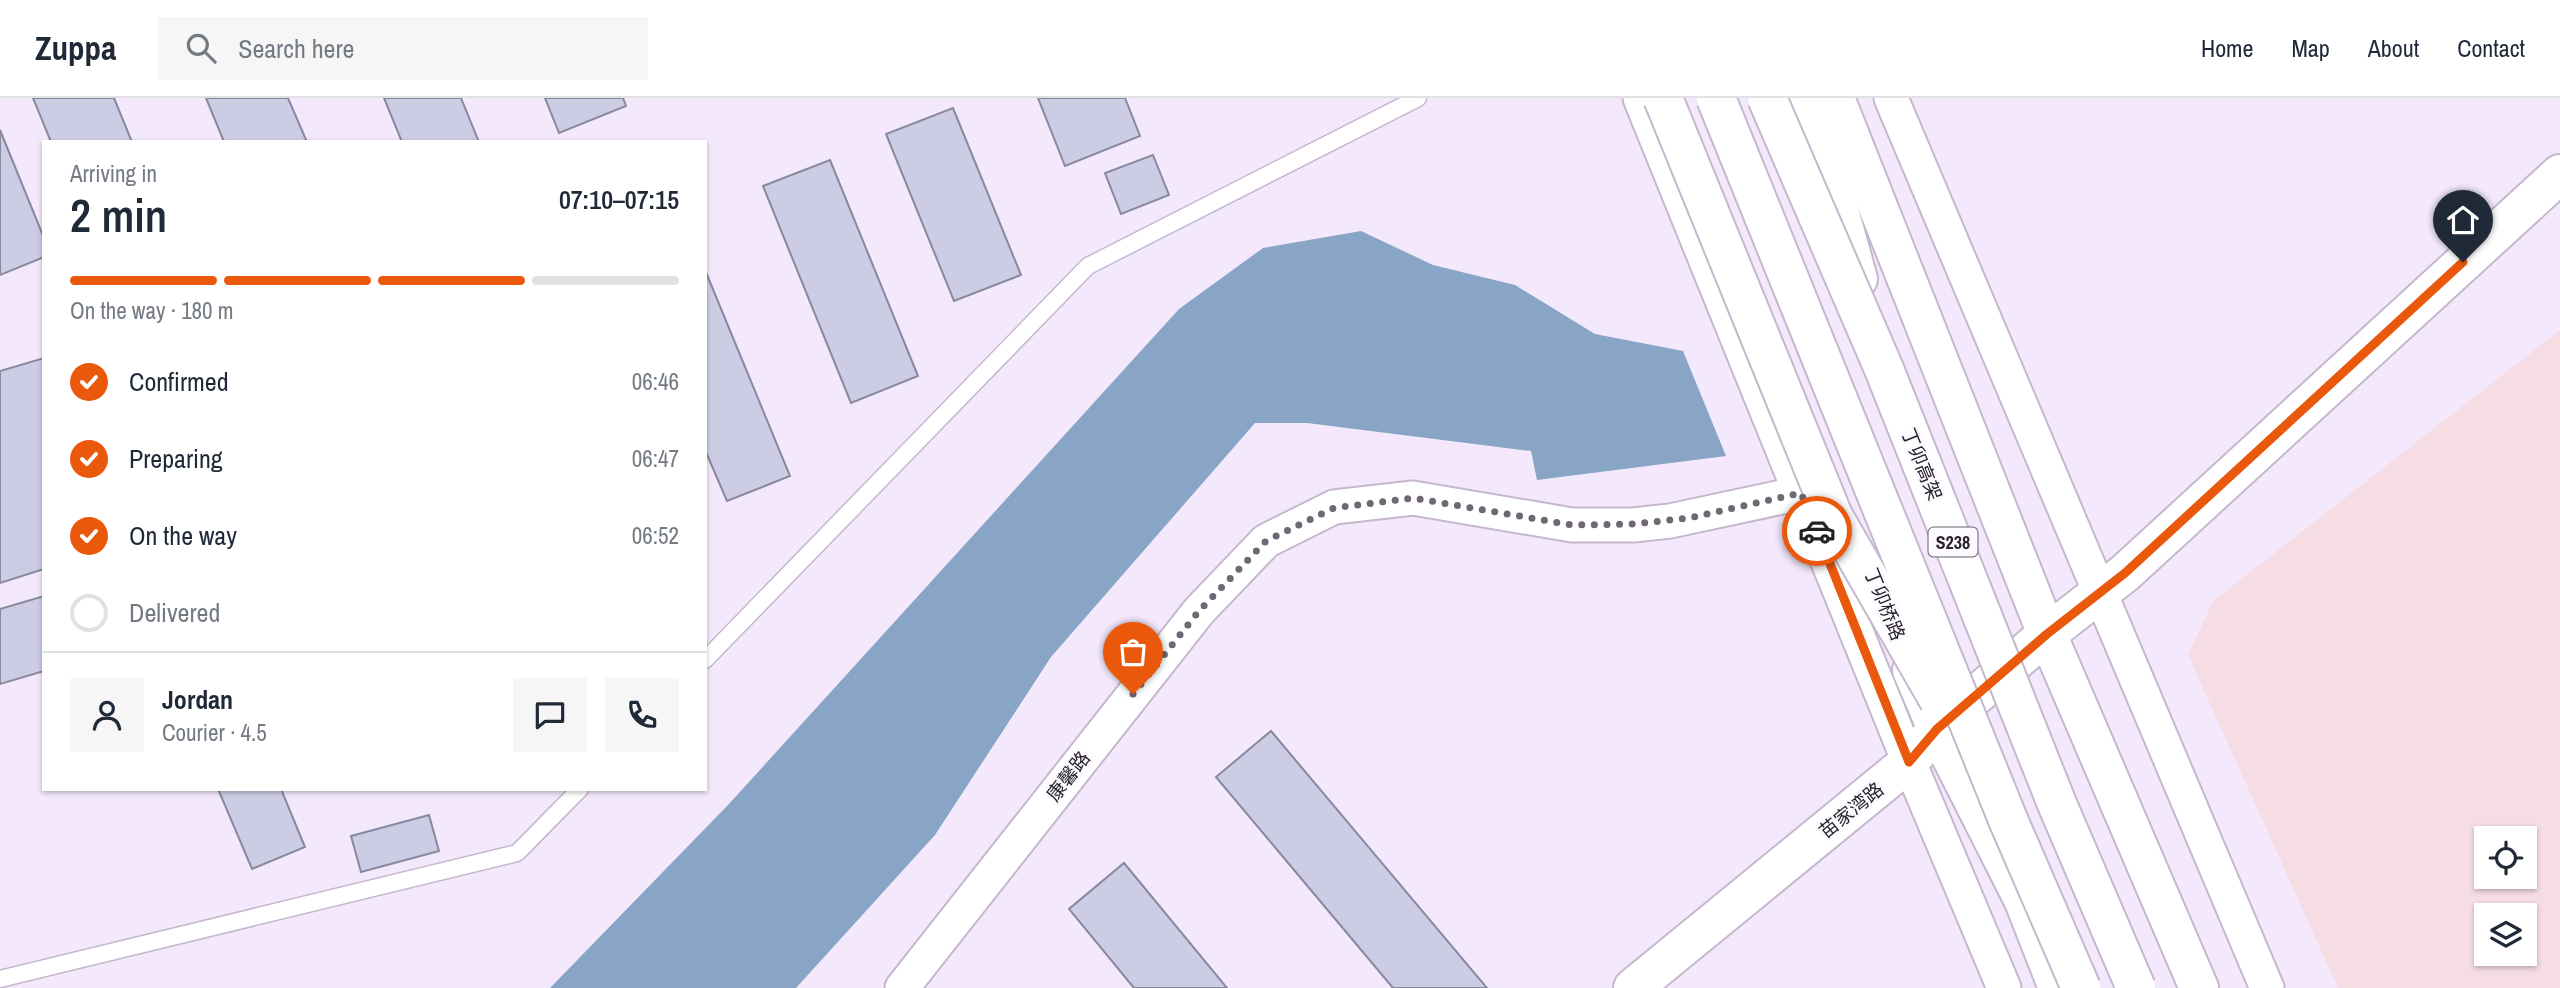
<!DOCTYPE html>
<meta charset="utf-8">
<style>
:root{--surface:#fff;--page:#f6f6f7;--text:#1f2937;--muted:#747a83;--line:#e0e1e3;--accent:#ea580c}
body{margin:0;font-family:"Archivo Narrow","Noto Sans SC",sans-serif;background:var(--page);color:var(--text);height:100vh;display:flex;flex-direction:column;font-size:26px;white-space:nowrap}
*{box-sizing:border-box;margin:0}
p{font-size:23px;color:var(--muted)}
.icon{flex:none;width:38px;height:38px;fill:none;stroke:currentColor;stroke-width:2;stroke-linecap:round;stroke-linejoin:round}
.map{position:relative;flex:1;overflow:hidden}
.details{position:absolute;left:42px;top:42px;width:665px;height:651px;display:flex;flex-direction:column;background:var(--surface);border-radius:0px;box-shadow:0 2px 5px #0004}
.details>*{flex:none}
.controls{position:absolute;left:2474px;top:728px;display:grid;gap:14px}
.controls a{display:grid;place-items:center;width:63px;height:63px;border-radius:0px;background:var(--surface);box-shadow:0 2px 5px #0004;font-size:35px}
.pin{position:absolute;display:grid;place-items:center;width:60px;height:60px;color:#fff;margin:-72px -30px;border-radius:50% 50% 50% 0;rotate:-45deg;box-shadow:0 0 7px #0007}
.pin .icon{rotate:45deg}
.courier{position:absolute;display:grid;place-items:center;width:70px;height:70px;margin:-35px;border:5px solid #ea580c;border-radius:50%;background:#fff;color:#222;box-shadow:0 2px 9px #0007}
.head em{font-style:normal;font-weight:600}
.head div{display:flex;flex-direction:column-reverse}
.head{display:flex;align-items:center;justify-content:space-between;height:119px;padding:0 28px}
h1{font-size:46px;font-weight:600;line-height:52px}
.bar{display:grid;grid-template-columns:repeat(4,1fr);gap:10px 7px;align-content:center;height:84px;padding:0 28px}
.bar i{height:9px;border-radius:5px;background:var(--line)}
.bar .current{background:var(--accent)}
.bar p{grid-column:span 4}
.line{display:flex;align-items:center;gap:18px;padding:0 28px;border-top:2px solid var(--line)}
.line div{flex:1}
.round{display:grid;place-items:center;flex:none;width:74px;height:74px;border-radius:0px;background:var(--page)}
ol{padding:0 28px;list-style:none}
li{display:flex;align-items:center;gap:21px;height:77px}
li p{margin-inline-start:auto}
li .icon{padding:7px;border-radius:50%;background:var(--accent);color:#fff;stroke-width:4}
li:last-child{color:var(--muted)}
li i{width:38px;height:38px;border:4px solid var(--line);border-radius:50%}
header{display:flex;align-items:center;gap:42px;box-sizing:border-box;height:98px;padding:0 35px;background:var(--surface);border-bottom:2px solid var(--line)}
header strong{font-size:33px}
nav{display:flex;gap:38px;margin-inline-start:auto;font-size:24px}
.search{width:490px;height:63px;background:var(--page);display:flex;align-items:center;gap:18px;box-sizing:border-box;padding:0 24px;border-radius:0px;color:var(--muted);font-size:26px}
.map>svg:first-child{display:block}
.commercial{fill:#f6dce3;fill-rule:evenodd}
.water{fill:#88a5c5}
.building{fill:#cccce5;stroke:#88889f;stroke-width:2}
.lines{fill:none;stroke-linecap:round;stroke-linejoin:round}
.lane-casing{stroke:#c5b8ce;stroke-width:19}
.street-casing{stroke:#c5b8ce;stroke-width:37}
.secondary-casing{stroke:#c5b8ce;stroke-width:42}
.primary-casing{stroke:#c5b8ce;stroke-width:42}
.highway-casing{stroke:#c5b8ce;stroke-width:42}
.lane{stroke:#fff;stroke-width:16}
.street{stroke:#fff;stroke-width:33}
.secondary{stroke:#fff;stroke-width:38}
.primary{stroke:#fff;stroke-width:38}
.highway{stroke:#fff;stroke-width:38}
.highway-bridge-casing{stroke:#c5b8ce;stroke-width:42;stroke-linecap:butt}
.highway-bridge{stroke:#fff;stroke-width:38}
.done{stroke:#6f6874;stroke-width:7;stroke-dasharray:0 12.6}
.route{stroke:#ea580c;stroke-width:9}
.labels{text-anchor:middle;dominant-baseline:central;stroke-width:6;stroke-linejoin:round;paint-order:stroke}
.shield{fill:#fdfaff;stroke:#67636b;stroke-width:2}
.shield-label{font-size:18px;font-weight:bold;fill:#27222b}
.street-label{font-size:19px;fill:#27222b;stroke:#fdfaff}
</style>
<header>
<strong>Zuppa</strong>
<div class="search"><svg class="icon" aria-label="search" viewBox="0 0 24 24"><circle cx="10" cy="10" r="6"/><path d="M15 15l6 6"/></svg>Search here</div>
<nav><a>Home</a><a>Map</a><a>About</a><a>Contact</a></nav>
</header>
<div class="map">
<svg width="2560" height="890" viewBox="0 0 2560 890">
<rect width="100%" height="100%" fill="#f4e9fc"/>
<!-- commercial -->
<path class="commercial" d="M2560 232V890H2338L2188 557 2213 503ZM2487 740H2525V779H2487ZM2487 817H2525V856H2487Z"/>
<!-- water -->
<path class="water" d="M1361 133 1433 167 1515 187 1595 236 1683 253 1726 358 1537 382 1531 353 1307 325H1255L1051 559 935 737 796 890H550L728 707 1179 211 1263 150Z"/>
<!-- building -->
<path class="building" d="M33 0H114L132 44H51Z
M206 0H288L307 44H224Z
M384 0H461L479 44H402Z
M545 0H623L626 8 559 35Z
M1038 0H1125L1140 38 1065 68Z
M953 10 1021 177 954 203 886 36Z
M0 32 44 140V159L0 177Z
M1153 57 1169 97 1121 116 1105 75Z
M830 62 918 278 851 305 763 88Z
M705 172 790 378 727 403 705 352Z
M44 260V471L0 485V273Z
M44 498V573L0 586V511Z
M1271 633 1487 890H1393L1216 679Z
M218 691H281L305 749 252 771Z
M429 717 439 753 361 774 351 738Z
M1124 765 1227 890H1134L1069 811Z"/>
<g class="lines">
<defs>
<path id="lane" d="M705 562 1088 168 1418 0
M0 881 517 755 580 691"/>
<path id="street" d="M1640 0 1909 664 2004 890
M1891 0 2267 890
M902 890 1199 513 1266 443 1334 409 1413 400 1572 427H1633L1670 423 1801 395"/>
<path id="secondary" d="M1633 890 1909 664 1937 631 2047 536 2125 475 2560 76"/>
<path id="primary" d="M1835 0 2047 536 2199 890
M1912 572 1937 631 2024 803 2058 890"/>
<path id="highway" d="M1808 0 1858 181"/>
</defs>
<!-- lane casing -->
<use href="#lane" class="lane-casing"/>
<!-- street casing -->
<use href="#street" class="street-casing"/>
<!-- secondary casing -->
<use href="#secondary" class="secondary-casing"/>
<!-- primary casing -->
<use href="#primary" class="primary-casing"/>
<!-- highway casing -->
<use href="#highway" class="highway-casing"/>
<!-- lane -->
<use href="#lane" class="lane"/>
<!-- street -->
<use href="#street" class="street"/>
<!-- secondary -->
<use href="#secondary" class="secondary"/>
<!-- primary -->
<use href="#primary" class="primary"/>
<!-- highway -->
<use href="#highway" class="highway"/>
<defs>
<path id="highway-bridge" d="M1663 0 1833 418 1939 602
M1716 0 2009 724 2081 890
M1767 0 1884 271 2057 706 2136 890"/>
</defs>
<!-- highway-bridge casing -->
<use href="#highway-bridge" class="highway-bridge-casing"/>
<!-- highway-bridge -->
<use href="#highway-bridge" class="highway-bridge"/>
</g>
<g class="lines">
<!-- done -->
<path class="done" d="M1133 596 1199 513 1266 443 1334 410 1413 400 1572 427 1633 426 1689 420 1801 395 1817 433"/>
<!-- route -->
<path class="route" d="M1817 433 1909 664 1937 631 2047 536 2125 475 2463 164"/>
</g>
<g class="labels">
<!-- shield labels -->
<rect class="shield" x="1928.5" y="429.5" width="49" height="29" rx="5"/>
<g class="shield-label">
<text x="1953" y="444">S238</text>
</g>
<!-- street labels -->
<g class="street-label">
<text transform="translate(1922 366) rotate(68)">丁卯高架</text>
<text transform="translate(1885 506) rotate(68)">丁卯桥路</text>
<text transform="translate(1068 678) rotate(-52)">康馨路</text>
<text transform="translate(1851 712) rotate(-39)">苗家湾路</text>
</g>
</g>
</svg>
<div class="controls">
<a><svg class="icon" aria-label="locate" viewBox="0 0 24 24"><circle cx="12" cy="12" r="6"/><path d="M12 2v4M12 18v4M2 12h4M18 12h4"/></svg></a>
<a><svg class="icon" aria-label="layers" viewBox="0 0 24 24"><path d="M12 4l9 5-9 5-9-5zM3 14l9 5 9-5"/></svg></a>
</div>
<div class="pin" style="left:1133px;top:596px;background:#ea580c"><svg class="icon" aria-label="bag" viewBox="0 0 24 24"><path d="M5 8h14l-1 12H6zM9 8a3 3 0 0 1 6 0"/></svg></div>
<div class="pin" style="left:2463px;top:164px;background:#1f2937"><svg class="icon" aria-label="home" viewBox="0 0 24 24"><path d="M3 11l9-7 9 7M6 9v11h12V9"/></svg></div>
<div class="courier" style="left:1817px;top:433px"><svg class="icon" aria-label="car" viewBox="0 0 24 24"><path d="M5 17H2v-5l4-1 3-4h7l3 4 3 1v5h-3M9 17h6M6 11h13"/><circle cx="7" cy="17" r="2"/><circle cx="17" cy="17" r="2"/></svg></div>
<section class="details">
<div class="head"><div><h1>2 min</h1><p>Arriving in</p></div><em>07:10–07:15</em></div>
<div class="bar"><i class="current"></i><i class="current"></i><i class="current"></i><i></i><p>On the way · 180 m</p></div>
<ol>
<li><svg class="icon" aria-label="check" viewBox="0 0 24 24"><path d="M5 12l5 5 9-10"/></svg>Confirmed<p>06:46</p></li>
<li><svg class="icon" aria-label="check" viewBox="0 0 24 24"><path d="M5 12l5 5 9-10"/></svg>Preparing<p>06:47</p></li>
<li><svg class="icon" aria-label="check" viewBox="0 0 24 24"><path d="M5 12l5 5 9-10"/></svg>On the way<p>06:52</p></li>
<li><i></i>Delivered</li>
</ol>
<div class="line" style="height:126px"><a class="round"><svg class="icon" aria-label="person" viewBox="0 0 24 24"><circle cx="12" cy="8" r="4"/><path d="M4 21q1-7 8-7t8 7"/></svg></a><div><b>Jordan</b><p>Courier · 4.5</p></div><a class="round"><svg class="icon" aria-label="chat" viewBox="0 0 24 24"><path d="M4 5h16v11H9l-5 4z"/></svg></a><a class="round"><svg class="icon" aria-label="phone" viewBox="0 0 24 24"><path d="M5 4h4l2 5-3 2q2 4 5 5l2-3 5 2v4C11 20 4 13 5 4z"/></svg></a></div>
</section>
</div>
